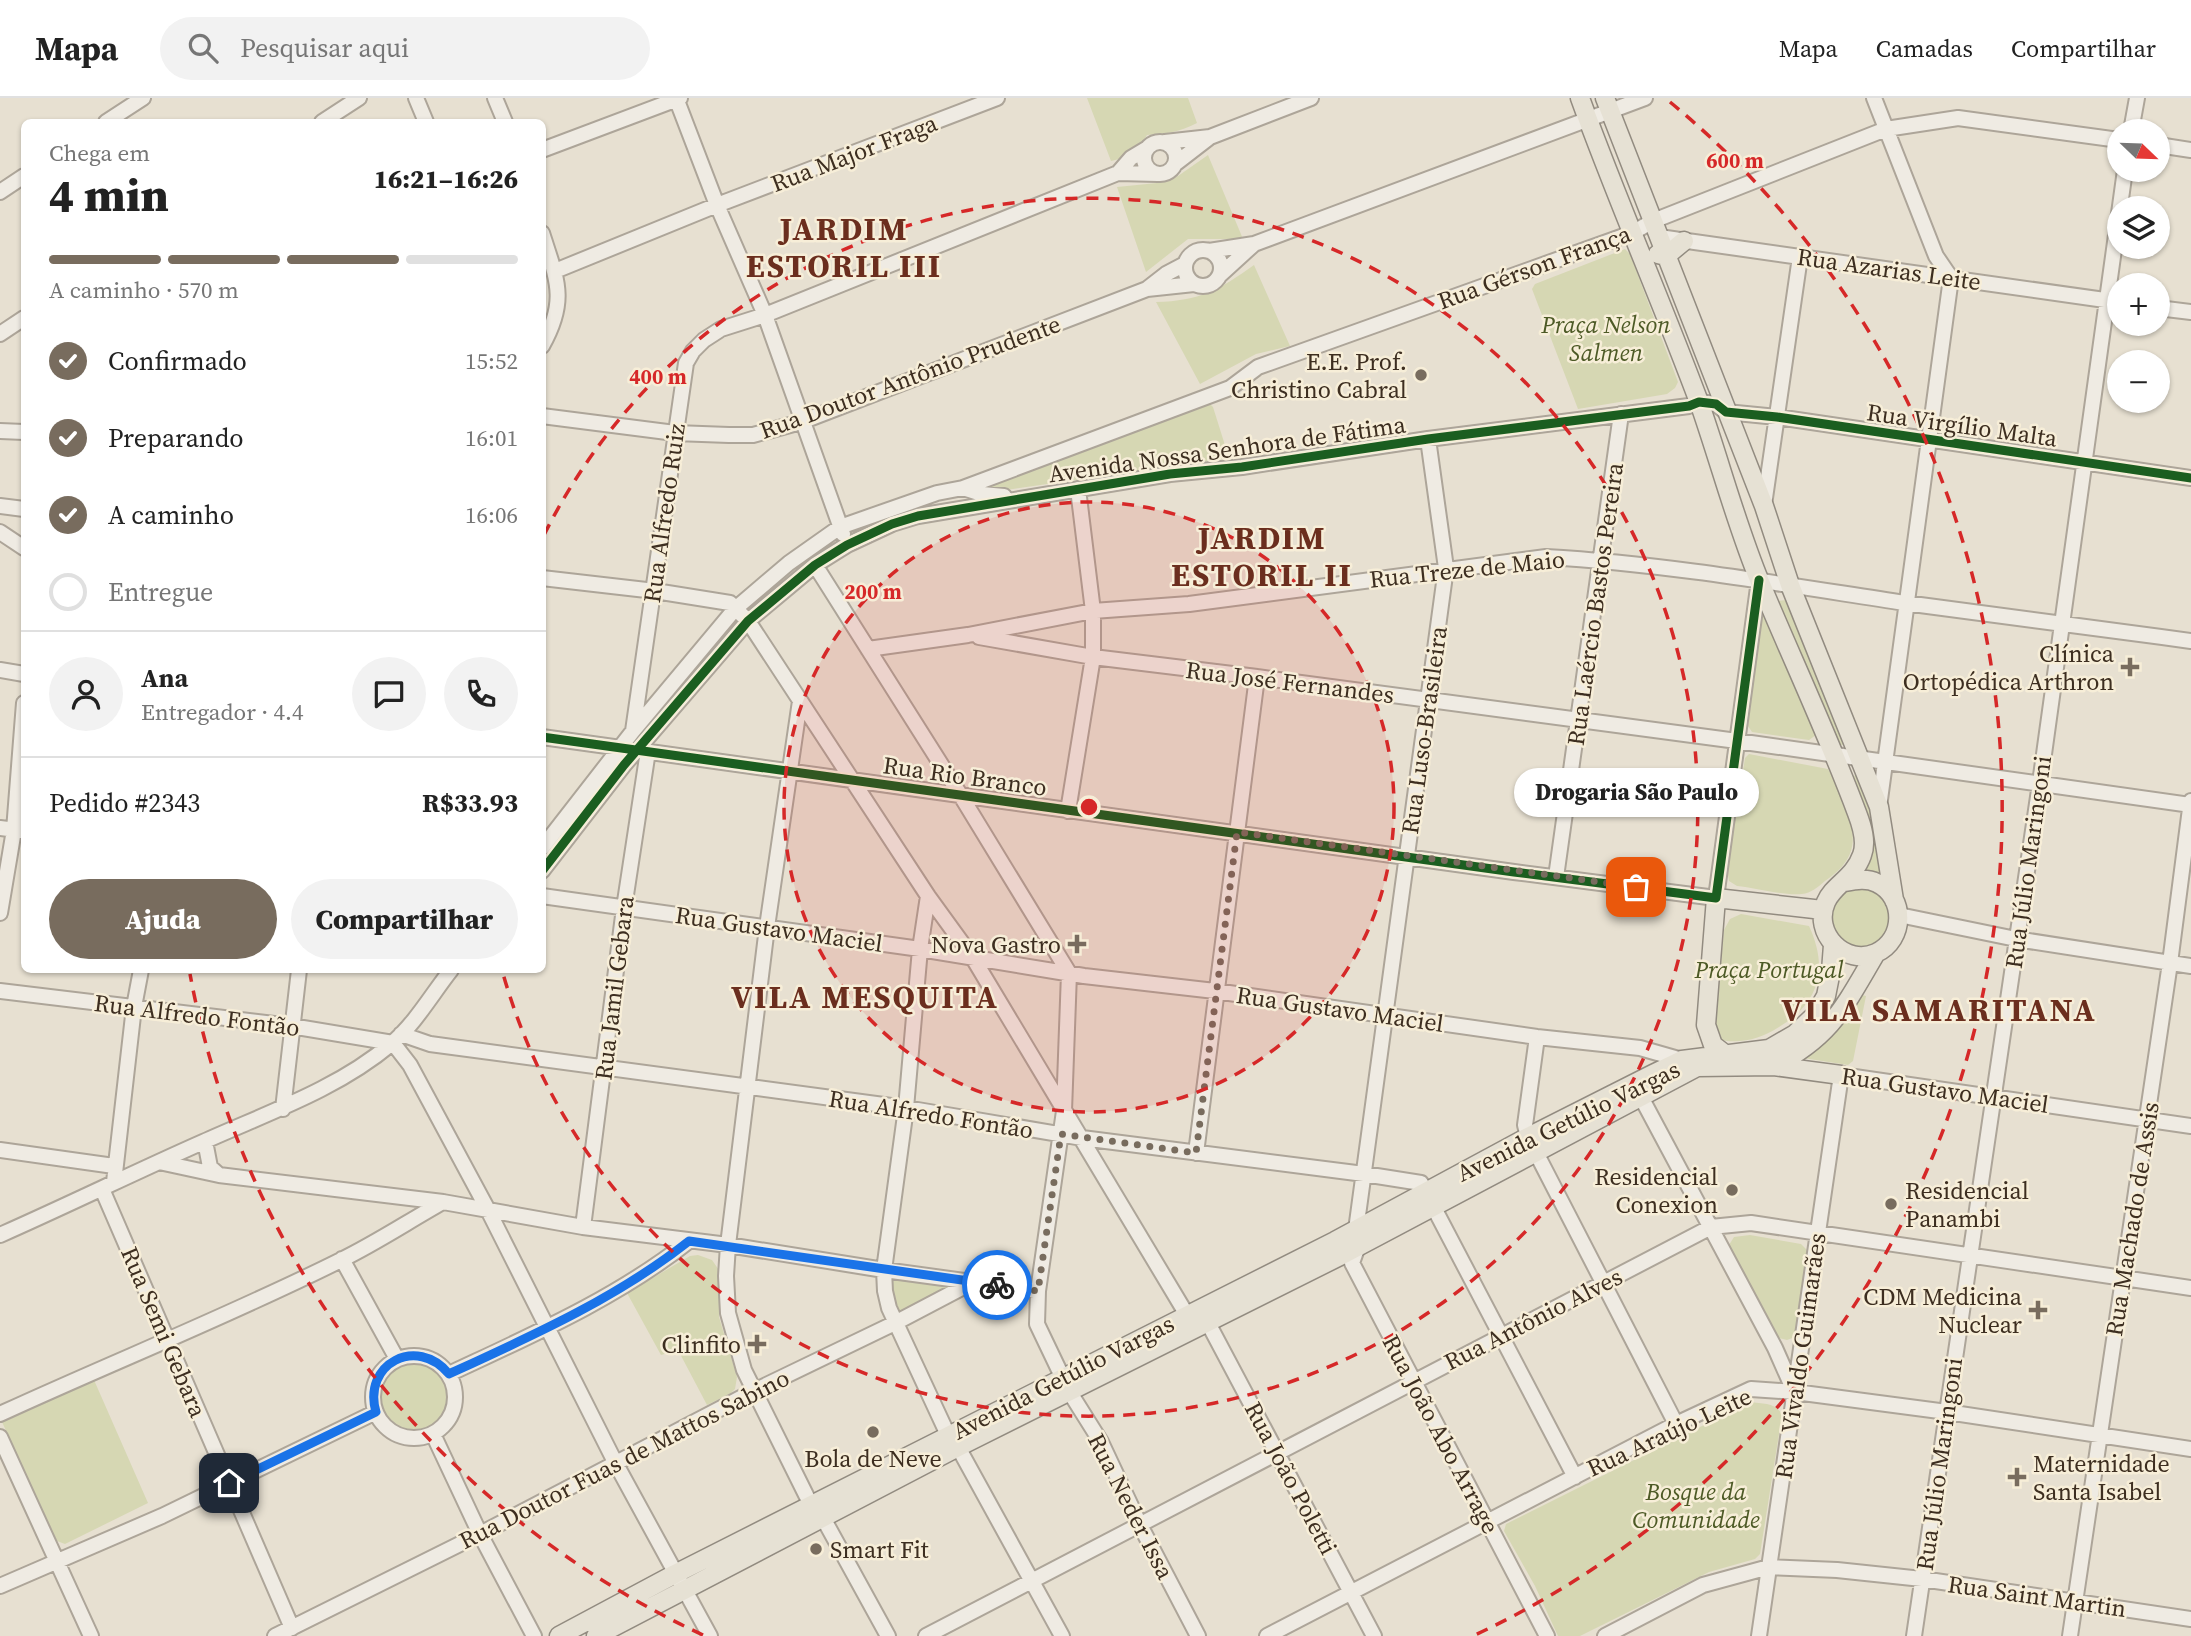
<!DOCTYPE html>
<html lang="pt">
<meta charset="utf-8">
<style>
:root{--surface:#fff;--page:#f2f2f2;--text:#222;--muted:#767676;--line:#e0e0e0;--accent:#786c5e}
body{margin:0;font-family:"Source Serif 4",serif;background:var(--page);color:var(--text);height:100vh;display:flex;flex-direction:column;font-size:26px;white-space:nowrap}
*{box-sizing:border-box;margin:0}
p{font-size:23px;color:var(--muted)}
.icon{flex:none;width:38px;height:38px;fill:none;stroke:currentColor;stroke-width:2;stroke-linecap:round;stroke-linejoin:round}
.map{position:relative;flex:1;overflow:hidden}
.details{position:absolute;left:21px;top:21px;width:525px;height:854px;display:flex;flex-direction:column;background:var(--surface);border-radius:10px;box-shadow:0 2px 5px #0004}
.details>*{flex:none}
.needle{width:46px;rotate:113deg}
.fabs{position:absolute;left:2107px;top:21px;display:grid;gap:14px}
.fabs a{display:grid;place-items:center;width:63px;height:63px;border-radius:50%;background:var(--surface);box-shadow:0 2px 5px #0004;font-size:35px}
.pin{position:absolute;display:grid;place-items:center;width:60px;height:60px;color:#fff;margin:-30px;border-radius:14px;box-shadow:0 4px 10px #0006}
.courier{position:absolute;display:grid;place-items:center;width:70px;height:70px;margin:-35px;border:5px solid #1a73e8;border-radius:50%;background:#fff;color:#222;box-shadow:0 2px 9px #0007}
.bubble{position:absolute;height:49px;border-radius:24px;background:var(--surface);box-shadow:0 2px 5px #0004;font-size:23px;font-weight:800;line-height:49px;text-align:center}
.overview em{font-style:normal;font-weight:800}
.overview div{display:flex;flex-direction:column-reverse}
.overview{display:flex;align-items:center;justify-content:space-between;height:119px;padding:0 28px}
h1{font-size:46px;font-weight:800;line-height:52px}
.bar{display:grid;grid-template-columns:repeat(4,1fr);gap:10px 7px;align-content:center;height:84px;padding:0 28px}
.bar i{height:9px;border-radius:5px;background:var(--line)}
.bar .current{background:var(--accent)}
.bar p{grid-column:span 4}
.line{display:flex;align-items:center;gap:18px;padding:0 28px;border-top:2px solid var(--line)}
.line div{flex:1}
.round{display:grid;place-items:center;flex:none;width:74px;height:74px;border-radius:37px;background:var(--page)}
ol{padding:0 28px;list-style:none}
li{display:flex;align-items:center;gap:21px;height:77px}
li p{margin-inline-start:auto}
li .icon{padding:7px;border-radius:50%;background:var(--accent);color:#fff;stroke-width:4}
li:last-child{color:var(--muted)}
li i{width:38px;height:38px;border:4px solid var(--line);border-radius:50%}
.cta{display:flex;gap:14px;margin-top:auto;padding:14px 28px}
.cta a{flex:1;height:80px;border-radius:42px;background:var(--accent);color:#fff;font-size:28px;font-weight:800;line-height:80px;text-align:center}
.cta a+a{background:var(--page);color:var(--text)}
header{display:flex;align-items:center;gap:42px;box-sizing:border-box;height:98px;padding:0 35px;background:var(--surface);border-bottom:2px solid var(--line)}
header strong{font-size:33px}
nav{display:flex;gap:38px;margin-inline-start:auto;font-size:24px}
.search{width:490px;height:63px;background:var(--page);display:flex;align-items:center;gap:18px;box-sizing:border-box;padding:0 24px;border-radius:38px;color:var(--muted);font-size:26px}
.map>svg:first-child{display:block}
.green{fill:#d6d7b3}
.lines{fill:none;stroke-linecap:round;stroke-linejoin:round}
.minor-casing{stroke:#ada599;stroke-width:18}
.major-casing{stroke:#928b80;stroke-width:21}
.minor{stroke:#efebe3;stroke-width:14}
.major{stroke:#e6e1d4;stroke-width:18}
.cycleway-casing{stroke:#f7eed8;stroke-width:13}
.cycleway{stroke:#1b5e20;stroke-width:9}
.done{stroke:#786c5e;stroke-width:7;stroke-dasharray:0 12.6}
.route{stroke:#1a73e8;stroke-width:9}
.ring{fill:none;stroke:#d62828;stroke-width:3.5;stroke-dasharray:12 9}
.poi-dot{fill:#786c5e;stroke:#f7eed8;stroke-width:2.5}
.labels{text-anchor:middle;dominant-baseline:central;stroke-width:5;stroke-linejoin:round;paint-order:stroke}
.street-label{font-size:24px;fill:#3d2e20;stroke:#f7eed8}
.park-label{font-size:24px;font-style:italic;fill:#4d5a26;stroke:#f7eed8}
.poi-label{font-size:24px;fill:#3d2e20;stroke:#f7eed8;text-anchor:end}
.district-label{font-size:32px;font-weight:bold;letter-spacing:2px;fill:#6b2e1e;stroke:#f7eed8}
.centre{fill:#d62828;stroke:#f7eed8;stroke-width:3.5}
.ring-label{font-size:21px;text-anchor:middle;font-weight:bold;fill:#d62828;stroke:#f7eed8;stroke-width:5;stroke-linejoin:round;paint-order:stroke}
</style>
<header>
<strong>Mapa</strong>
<div class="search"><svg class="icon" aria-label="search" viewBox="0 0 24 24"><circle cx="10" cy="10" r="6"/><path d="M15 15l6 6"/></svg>Pesquisar aqui</div>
<nav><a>Mapa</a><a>Camadas</a><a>Compartilhar</a></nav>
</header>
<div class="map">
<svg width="2191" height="1538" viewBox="0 0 2191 1538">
<rect width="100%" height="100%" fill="#e7e0d1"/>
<!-- green -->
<path class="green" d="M1087 0H1188L1197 25C1180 34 1165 36 1147 37 1140 49 1125 61 1111 63Z
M1208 57 1243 141H1188L1146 174 1117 89 1157 85 1178 78Z
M1625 151 1630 156 1678 284 1675 290 1667 296 1578 311 1532 191 1535 186Z
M1254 167 1290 248 1256 256 1200 286 1156 204C1200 203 1219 192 1254 167Z
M1210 306 1213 309 1229 360 992 394 990 389 999 383Z
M1786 502 1846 642 1844 646 1839 648 1778 503Z
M1766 513 1817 632 1816 637 1809 642 1752 634 1748 628 1762 518Z
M1749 656 1828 671C1836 683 1841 695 1846 709 1858 742 1856 762 1825 783 1818 789 1811 795 1802 796 1784 798 1756 790 1737 788L1729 783 1727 772 1745 660Z
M1858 675 1881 753 1882 778 1862 771 1869 725 1854 678Z
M1830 819a30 30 0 1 1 60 0a30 30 0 1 1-60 0Z
M1741 816 1809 828C1829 871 1819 905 1779 929 1760 941 1739 947 1717 941L1715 937 1724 832 1730 821Z
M1862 897 1866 898 1853 963 1848 967 1803 960 1834 937Z
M1750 1137 1801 1146 1809 1154 1795 1239 1787 1242 1779 1240 1729 1147 1734 1139Z
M698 1157 712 1162 721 1175 719 1219 737 1279 735 1291 731 1295 707 1307 678 1252 661 1257 627 1195 690 1158Z
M892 1178 957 1187 899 1218 893 1200Z
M379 1299a35 35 0 1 1 70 0a35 35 0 1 1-70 0Z
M94 1282 148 1405 65 1446 57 1443 2 1324Z
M1750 1304C1763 1306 1776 1304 1782 1317L1760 1456 1755 1461 1709 1474 1580 1538H1558L1535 1488 1504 1433 1506 1426Z"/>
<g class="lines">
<defs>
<path id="minor" d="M416 0 426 24
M495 0 505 24
M676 0 717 107 765 217 843 436
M1874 0 1936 158 1951 180 1879 709
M106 24 143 0
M322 24 359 0
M2131 33 2137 0
M1210 39 1311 0
M1144 60a16 16 0 1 1 32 0a16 16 0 1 1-32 0Z
M1165 44 1210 39 1175 66
M2158 47 2191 52
M542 52 680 0
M1118 75 1131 60 1146 51
M0 94 24 78
M542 135C557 182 568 202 542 248
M1659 139 2119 204
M1185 170a18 18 0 1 1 36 0a18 18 0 1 1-36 0Z
M1209 153 1254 146 1645 0
M555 173 717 107 997 0
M1220 177 1253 147
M1148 190 1166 176 1185 166
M2158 210 2191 214
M0 236 24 220
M542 318 675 335 729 337H753L801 324 1147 191 1194 186
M0 333 24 334
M1428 341 1446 470 1356 1132 1358 1148 1352 1165 1547 1538
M963 390 1230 290 1258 269 1632 135 1653 123 1886 31 1958 20 2119 42
M1764 407 1800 159
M0 408 24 411
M0 434 24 450
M815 467 961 698 1069 875 1064 1013 1038 1193 1037 1226 1069 1293 1101 1344 1140 1427 1198 1538
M542 480 655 493 730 505 748 523 928 798 973 860 1187 1217
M979 539 1093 559 1257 579 1737 643 2191 707
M868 551 968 537 1093 513 1189 506 1546 459C1667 466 1786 487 1905 505 2001 518 2096 530 2191 543
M0 572 24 576
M800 603 767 829 728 1147 726 1178 728 1215 744 1272 811 1407 822 1418 888 1538
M633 633 686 265 693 253 704 242 721 231 765 217 1118 75 1158 76
M542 639 1514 774 1716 800 1759 482
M1068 713 1093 559V513L1078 391
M0 730 24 733
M542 750 633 633 735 511 789 465 840 429 937 395 963 390 982 396 1004 398
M542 773 624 667 748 523 815 467 847 447 892 426 918 418 1170 376 1242 369 1428 341 1689 308 1699 304 1716 306 1726 314 1777 319 2191 380
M1556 779 1621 316
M542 798 920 851 1084 878 1215 893 1537 939 1640 950 1682 962
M928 798 920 851 906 1010 884 1172 885 1193 889 1210 948 1337 958 1349 1062 1538
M0 815 14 732 24 605
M1899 817 2016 841 2191 868
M0 893 291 928 393 945 410 967 488 1112 616 1366 710 1538
M401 936 430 946 906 1010 1082 1040 1364 1076 1421 1085 1575 1379
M1537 939 1525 1027 1528 1039 1676 1326
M1641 999 1775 1250 1794 1293
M283 1011 299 872
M0 1052 114 1068
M1196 1055 1257 579
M159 1064 219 1077 210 1069 205 1043
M219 1077 443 1104 583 1129 728 1147 884 1172 1038 1193
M114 1084 134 909 141 872
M102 1091 292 1530
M583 1129 624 810 648 653
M0 1137C68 1107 135 1074 203 1044 267 1015 336 992 391 946 415 926 432 896 451 872
M342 1161 397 1261
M1207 1223 1374 1538
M373 1299a41 41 0 1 1 82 0a41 41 0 1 1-82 0Z
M449 1276C532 1237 617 1200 689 1143
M0 1316C113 1264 229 1218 341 1162 376 1145 409 1123 443 1104
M433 1336 480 1436 534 1538
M0 1339 91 1538
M0 1488 162 1418 376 1314
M275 1538 480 1436 754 1293 895 1225 973 1184
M926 1538 1711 1129 1751 1125 2191 1190
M1267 1538 1676 1326 1751 1291 1795 1294 1947 1314 2191 1351
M1605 1538 1703 1487 1769 1469 1837 1472 1922 1481 2191 1521
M1759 1538 1841 977 2191 1028
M1914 1538 2040 685 2125 72
M2070 1538 2170 865 2191 703"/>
<path id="major" d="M1580 0C1617 102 1661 202 1699 304 1720 364 1736 426 1760 484 1792 561 1828 637 1857 715 1862 728 1867 744 1862 757 1854 780 1833 787 1826 804 1812 835 1845 869 1876 855 1905 842 1906 799 1877 785 1867 780 1856 782 1845 784
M1605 0 1764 408 1790 487 1879 709 1894 802
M1658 156 1666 158 1684 143
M1726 957 1713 947 1706 927 1716 800 1823 812
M1774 968C1832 938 1844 909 1876 855
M559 1538 675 1476 1335 1143 1528 1039 1653 976 1682 962 1769 951 1795 936 1815 917 1826 898 1831 873 1833 847
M596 1538 958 1349 1342 1157 1697 969 1774 968 1841 977"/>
</defs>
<!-- minor casing -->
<use href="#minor" class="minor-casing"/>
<!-- major casing -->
<use href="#major" class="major-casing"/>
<!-- minor -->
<use href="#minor" class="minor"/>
<!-- major -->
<use href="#major" class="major"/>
<defs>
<path id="cycleway" d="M542 639 1514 774 1716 800 1759 482
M542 773 624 667 748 523 815 467 847 447 892 426 918 418 1170 376 1242 369 1428 341 1689 308 1699 304 1716 306 1726 314 1777 319 2191 380"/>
</defs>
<!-- cycleway casing -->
<use href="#cycleway" class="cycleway-casing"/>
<!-- cycleway -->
<use href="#cycleway" class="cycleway"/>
</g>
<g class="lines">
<!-- done -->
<path class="done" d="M997 1187 1038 1193 1061 1036 1196 1055 1237 734 1636 789"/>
<!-- route -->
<path class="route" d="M229 1385 376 1314C362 1266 417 1237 449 1276 532 1238 617 1200 689 1143L997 1187"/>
</g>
<!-- distance rings -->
<circle cx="1089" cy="709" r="305" fill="#d62828" fill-opacity=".12"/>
<g class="ring">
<circle cx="1089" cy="709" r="305"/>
<path d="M544 437A609 609 0 1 1 502 872"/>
<path d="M703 1537A914 914 0 0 1 190 876M1670 4A914 914 0 0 1 1475 1537"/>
</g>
<!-- markers -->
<g class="poi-dot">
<circle cx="1421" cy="277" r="7"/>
<path d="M2126.5 558.5h7v7h7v7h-7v7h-7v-7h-7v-7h7z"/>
<path d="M1073.5 835.5h7v7h7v7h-7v7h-7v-7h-7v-7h7z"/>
<circle cx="1732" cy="1092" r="7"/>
<circle cx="1891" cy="1106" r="7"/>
<path d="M2034.5 1201.5h7v7h7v7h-7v7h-7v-7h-7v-7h7z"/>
<path d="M753.5 1235.5h7v7h7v7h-7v7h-7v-7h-7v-7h7z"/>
<circle cx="873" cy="1334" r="7"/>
<path d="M2013.5 1368.5h7v7h7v7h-7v7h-7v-7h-7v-7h7z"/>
<circle cx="816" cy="1451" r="7"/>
</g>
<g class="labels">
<!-- street labels -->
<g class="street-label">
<text transform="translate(854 55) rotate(-21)">Rua Major Fraga</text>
<text transform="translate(1534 169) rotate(-20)">Rua Gérson França</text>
<text transform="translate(1889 171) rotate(8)">Rua Azarias Leite</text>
<text transform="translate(910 279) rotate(-20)">Rua Doutor Antônio Prudente</text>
<text transform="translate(1962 327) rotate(8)">Rua Virgílio Malta</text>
<text transform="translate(1227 351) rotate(-8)">Avenida Nossa Senhora de Fátima</text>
<text transform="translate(664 415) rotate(-82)">Rua Alfredo Ruiz</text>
<text transform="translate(1467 471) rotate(-6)">Rua Treze de Maio</text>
<text transform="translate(1595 506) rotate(-82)">Rua Laércio Bastos Pereira</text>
<text transform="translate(1290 584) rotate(7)">Rua José Fernandes</text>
<text transform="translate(1424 632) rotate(-82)">Rua Luso-Brasileira</text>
<text transform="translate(965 678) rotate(8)">Rua Rio Branco</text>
<text transform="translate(2028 764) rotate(-82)">Rua Júlio Maringoni</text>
<text transform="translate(779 831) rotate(8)">Rua Gustavo Maciel</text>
<text transform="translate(614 890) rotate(-83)">Rua Jamil Gebara</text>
<text transform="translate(1340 911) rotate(8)">Rua Gustavo Maciel</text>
<text transform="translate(197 917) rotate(7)">Rua Alfredo Fontão</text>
<text transform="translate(1945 992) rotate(8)">Rua Gustavo Maciel</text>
<text transform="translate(931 1016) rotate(9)">Rua Alfredo Fontão</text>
<text transform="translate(1568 1023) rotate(-26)">Avenida Getúlio Vargas</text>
<text transform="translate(2132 1121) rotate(-81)">Rua Machado de Assis</text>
<text transform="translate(1533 1221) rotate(-27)">Rua Antônio Alves</text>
<text transform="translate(164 1234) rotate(67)">Rua Semi Gebara</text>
<text transform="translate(1800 1258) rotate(-82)">Rua Vivaldo Guimarães</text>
<text transform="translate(1063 1279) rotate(-27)">Avenida Getúlio Vargas</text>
<text transform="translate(1669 1334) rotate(-25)">Rua Araújo Leite</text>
<text transform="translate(1441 1336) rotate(62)">Rua João Abo Arrage</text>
<text transform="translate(624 1361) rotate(-27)">Rua Doutor Fuas de Mattos Sabino</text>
<text transform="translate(1939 1366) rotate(-82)">Rua Júlio Maringoni</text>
<text transform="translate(1291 1380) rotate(62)">Rua João Poletti</text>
<text transform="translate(1131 1408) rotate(63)">Rua Neder Issa</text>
<text transform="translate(2037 1498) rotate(8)">Rua Saint Martin</text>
</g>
<!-- park labels -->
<g class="park-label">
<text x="1606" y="226">Praça Nelson<tspan x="1606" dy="28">Salmen</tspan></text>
<text x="1769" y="871">Praça Portugal</text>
<text x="1696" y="1393">Bosque da<tspan x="1696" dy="28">Comunidade</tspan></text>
</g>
<!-- poi labels -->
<g class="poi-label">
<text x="1407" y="263">E.E. Prof.<tspan x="1407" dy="28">Christino Cabral</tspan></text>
<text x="2114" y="555">Clínica<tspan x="2114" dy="28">Ortopédica Arthron</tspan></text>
<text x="1061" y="846">Nova Gastro</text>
<text x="1718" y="1078">Residencial<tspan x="1718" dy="28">Conexion</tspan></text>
<text x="1905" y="1092" text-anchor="start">Residencial<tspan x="1905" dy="28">Panambi</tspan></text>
<text x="2022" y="1198">CDM Medicina<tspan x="2022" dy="28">Nuclear</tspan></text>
<text x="741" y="1246">Clinfito</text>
<text x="873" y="1360" text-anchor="middle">Bola de Neve</text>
<text x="2033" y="1365" text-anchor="start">Maternidade<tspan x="2033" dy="28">Santa Isabel</tspan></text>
<text x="830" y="1451" text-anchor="start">Smart Fit</text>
</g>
<!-- district labels -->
<g class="district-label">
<text x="844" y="131">JARDIM<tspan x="844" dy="37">ESTORIL III</tspan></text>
<text x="1262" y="440">JARDIM<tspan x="1262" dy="37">ESTORIL II</tspan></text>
<text x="865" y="899">VILA MESQUITA</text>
<text x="1939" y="912">VILA SAMARITANA</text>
</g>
</g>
<circle cx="1089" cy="709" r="10" class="centre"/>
<g class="ring-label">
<text x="1735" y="70">600 m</text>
<text x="658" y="286">400 m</text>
<text x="873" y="501">200 m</text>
</g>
</svg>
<div class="fabs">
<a><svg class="needle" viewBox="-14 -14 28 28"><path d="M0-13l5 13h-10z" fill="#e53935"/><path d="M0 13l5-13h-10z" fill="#767676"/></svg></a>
<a><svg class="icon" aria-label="layers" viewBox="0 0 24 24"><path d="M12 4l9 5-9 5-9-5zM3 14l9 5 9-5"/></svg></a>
<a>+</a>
<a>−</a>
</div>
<div class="pin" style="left:1636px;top:789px;background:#ea580c"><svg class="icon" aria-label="bag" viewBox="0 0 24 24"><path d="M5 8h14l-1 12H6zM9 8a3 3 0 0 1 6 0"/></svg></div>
<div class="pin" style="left:229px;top:1385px;background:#1f2937"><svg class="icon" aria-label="home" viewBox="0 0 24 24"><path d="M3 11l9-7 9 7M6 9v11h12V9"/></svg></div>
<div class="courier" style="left:997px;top:1187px"><svg class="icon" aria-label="bike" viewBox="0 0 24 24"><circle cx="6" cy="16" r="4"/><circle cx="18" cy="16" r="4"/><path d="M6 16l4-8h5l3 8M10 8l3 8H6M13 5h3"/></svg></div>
<div class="bubble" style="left:1514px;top:670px;width:245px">Drogaria São Paulo</div>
<section class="details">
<div class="overview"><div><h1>4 min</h1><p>Chega em</p></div><em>16:21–16:26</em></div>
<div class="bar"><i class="current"></i><i class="current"></i><i class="current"></i><i></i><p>A caminho · 570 m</p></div>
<ol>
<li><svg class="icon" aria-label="check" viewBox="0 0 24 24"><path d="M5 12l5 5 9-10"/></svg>Confirmado<p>15:52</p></li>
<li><svg class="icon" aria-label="check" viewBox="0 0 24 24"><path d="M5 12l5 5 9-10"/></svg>Preparando<p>16:01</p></li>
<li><svg class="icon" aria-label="check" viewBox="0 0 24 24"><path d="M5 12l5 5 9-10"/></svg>A caminho<p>16:06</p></li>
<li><i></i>Entregue</li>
</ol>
<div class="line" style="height:126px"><a class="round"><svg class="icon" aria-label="person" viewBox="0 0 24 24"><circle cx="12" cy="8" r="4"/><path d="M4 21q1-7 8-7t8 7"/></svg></a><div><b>Ana</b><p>Entregador · 4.4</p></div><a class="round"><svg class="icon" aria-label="chat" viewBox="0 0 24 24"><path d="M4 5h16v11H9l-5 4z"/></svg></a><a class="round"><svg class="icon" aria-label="phone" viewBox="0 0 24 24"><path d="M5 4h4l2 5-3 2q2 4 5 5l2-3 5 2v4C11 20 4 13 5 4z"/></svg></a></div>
<div class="line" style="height:91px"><div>Pedido #2343</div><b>R$33.93</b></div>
<div class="cta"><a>Ajuda</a><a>Compartilhar</a></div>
</section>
</div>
